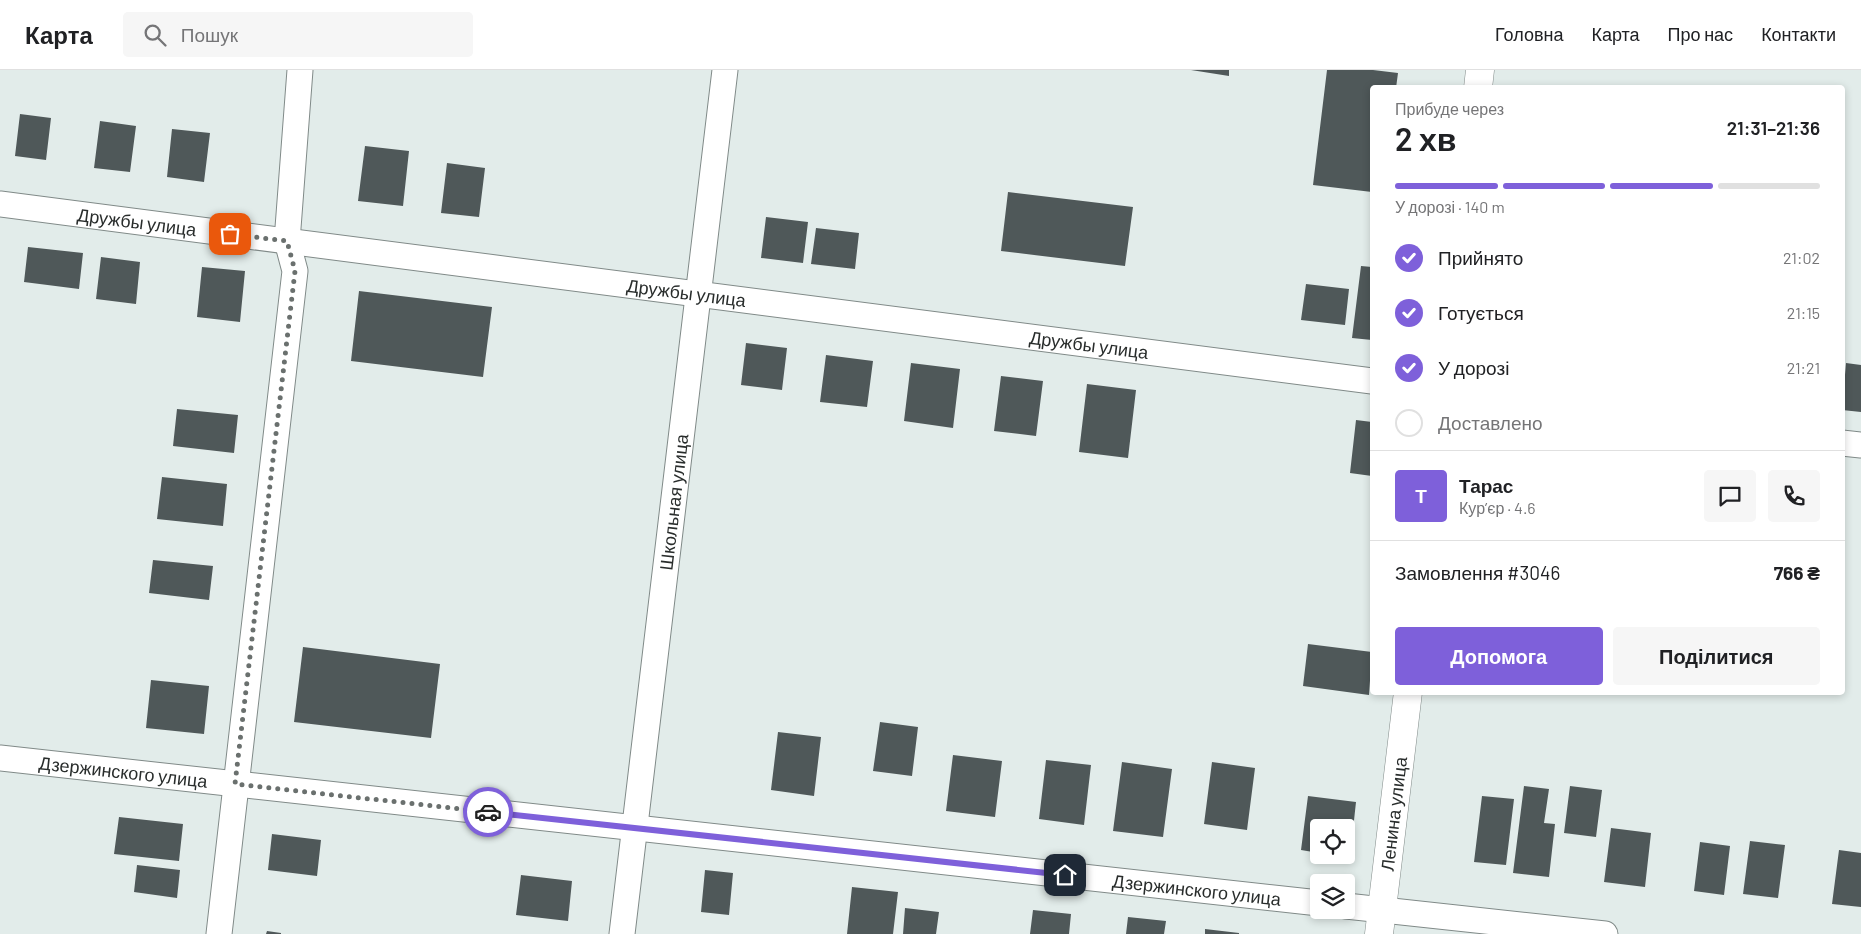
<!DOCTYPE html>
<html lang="uk">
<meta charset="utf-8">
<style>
:root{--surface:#fff;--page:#f6f6f6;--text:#202124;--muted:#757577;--line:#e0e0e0;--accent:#7e60da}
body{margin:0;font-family:Barlow,sans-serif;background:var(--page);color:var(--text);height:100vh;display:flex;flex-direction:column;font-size:19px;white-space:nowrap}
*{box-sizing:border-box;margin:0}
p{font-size:16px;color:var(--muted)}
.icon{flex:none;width:28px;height:28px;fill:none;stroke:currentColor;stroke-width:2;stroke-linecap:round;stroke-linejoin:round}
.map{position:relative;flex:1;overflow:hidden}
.sheet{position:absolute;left:1370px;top:15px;width:475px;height:610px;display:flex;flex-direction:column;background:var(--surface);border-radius:5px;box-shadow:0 2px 8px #0003}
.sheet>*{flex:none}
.tools{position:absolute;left:1310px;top:749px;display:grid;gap:10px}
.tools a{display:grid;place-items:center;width:45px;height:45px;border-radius:5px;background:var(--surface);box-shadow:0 2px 8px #0003;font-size:25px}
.pin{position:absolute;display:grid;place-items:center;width:42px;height:42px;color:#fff;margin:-21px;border-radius:10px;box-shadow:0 2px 8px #0006}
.courier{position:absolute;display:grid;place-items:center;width:50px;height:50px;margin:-25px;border:4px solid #7e60da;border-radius:50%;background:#fff;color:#222;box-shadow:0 1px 6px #0007}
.head em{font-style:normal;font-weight:600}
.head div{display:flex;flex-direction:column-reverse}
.head{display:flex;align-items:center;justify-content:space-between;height:85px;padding:0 25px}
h1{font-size:32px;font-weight:600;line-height:38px}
.bar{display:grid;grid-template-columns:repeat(4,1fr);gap:8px 5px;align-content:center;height:60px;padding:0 25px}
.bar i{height:6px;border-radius:4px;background:var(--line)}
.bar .selected{background:var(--accent)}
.bar p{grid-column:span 4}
.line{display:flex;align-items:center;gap:12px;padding:0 25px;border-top:1px solid var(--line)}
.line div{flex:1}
.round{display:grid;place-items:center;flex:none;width:52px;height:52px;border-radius:5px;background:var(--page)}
ol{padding:0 25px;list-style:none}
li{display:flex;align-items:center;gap:15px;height:55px}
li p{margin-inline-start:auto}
li .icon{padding:5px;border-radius:50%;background:var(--accent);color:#fff;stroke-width:4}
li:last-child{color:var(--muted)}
li i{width:28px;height:28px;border:2px solid var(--line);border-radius:50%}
.primary-button{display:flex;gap:10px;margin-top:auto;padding:10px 25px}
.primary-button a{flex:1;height:58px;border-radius:5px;background:var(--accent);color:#fff;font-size:20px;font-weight:600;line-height:58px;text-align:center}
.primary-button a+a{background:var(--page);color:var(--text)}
header{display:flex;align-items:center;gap:30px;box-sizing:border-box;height:70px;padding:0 25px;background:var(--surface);border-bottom:1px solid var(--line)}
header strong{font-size:24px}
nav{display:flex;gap:28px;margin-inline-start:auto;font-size:18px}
.search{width:350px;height:45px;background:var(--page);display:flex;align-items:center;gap:12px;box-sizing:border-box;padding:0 18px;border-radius:5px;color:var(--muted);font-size:19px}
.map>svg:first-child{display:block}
.building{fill:#4f5859}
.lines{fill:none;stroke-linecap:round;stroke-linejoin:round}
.street-casing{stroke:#808a88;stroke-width:27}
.secondary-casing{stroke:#808a88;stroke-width:29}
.street{stroke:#fff;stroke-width:25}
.secondary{stroke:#fff;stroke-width:28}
.done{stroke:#6a706e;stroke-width:5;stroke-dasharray:0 9}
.route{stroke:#7e60da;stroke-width:6}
.labels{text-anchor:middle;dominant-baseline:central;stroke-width:5;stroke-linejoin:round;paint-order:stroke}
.street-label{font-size:18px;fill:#292d2c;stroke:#fff}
</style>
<header>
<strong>Карта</strong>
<div class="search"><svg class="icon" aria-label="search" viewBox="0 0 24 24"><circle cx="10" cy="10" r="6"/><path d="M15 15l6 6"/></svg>Пошук</div>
<nav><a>Головна</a><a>Карта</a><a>Про нас</a><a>Контакти</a></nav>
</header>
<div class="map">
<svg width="1861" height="864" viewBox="0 0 1861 864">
<rect width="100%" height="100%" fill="#e2ecea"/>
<!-- building -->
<path class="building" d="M1191 0H1229V6Z
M1327 0H1373L1398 3 1396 18H1372V122L1313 115Z
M20 44 51 48 46 90 15 86Z
M100 51 136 56 130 102 94 98Z
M172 59 210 63 204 112 167 107Z
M365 76 409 81 403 136 358 131Z
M447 93 485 98 479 147 441 143Z
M1008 122 1133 137 1125 196 1001 181Z
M766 147 808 152 803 193 761 188Z
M816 158 859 163 855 199 811 194Z
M28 177 83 183 79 219 24 212Z
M101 187 140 192 136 234 96 229Z
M1361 196 1372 197V270L1352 268Z
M202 197 245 201 240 252 197 247Z
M1306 214 1349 219 1345 255 1301 250Z
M359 221 492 237 483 307 351 291Z
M746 273 787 278 782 320 741 315Z
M826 285 873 291 867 337 820 332Z
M911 293 960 299 953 358 904 351Z
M1846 293 1861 295V342L1842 340Z
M1001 306 1043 311 1036 366 994 361Z
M1087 314 1136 320 1128 388 1079 382Z
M177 339 238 345 234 383 173 376Z
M1356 350 1372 352V406L1350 403Z
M162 407 227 414 223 456 157 449Z
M153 490 213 496 209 530 149 523Z
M1308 574 1372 582 1369 625 1303 616Z
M303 577 440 594 431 668 294 652Z
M151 610 209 616 204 664 146 658Z
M880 652 918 657 912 706 873 701Z
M778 662 821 667 814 726 771 720Z
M953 685 1002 691 995 747 946 741Z
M1046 690 1091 695 1084 755 1039 749Z
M1122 692 1172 699 1163 767 1113 761Z
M1212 692 1255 698 1247 760 1204 754Z
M1524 716 1549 719 1544 753 1555 754 1549 807 1513 803Z
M1570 716 1602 720 1596 767 1564 763Z
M1308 726 1356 732 1350 787 1346 786V758H1319V783L1301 780Z
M1482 726 1514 729 1506 795 1474 792Z
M119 747 183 754 179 791 114 784Z
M1611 758 1651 763 1645 817 1604 812Z
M272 764 321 770 317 806 268 800Z
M1750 771 1785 775 1778 828 1743 824Z
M1700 772 1730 776 1724 825 1694 821Z
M1839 780 1861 783V837L1832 834Z
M137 795 180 800 177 828 134 822Z
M705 800 733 803 729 845 701 842Z
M521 805 572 811 568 851 516 845Z
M852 817 898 822 893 864H847Z
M905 838 939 842 936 864H903Z
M1033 840 1071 844 1069 864H1030Z
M1128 847 1166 851 1164 864H1126Z
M1205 859 1239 863V864H1205Z
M267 861 281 863V864H266Z"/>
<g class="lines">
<defs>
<g id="street">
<path id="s1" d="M0 134 1372 311"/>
<path d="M1842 373 1861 375"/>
<path id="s2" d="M0 688 1319 833"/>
<path d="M1346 836 1605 864"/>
<path d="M219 864 295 201 287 171 300 0"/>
<path id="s3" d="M622 864 725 0"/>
</g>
<g id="secondary">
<path d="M1478 18 1480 0"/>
<path id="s4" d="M1379 864 1408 622"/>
</g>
</defs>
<!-- street casing -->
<use href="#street" class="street-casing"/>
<!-- secondary casing -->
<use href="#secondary" class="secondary-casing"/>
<!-- street -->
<use href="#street" class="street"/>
<!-- secondary -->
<use href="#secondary" class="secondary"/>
</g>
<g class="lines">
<!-- done -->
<path class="done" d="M230 164 287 171 295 201 235 714 488 742"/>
<!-- route -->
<path class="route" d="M488 742 1065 805"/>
</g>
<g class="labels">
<!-- street labels -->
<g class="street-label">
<text stroke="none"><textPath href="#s1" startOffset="138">Дружбы улица</textPath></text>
<text stroke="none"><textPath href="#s1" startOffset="692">Дружбы улица</textPath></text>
<text stroke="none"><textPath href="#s1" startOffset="1098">Дружбы улица</textPath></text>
<text stroke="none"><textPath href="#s3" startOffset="435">Школьная улица</textPath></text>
<text stroke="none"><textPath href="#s2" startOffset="124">Дзержинского улица</textPath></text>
<text stroke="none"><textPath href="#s4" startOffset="121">Ленина улица</textPath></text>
<text stroke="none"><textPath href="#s2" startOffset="1204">Дзержинского улица</textPath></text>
</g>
</g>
</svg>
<div class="tools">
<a><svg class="icon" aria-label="locate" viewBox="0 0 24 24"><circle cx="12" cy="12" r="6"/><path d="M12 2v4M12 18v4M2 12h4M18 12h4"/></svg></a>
<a><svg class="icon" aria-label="layers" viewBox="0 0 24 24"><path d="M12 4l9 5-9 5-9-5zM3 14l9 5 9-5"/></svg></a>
</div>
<div class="pin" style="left:230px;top:164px;background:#ea580c"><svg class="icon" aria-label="bag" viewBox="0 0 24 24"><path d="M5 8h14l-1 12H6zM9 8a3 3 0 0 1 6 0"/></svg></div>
<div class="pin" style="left:1065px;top:805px;background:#1f2937"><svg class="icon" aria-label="home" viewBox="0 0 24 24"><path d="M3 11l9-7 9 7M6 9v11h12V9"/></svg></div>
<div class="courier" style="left:488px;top:742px"><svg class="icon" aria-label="car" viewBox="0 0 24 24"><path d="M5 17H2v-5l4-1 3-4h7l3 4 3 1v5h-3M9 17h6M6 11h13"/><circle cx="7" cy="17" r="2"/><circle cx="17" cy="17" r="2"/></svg></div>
<section class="sheet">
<div class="head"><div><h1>2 хв</h1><p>Прибуде через</p></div><em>21:31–21:36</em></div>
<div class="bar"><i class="selected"></i><i class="selected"></i><i class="selected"></i><i></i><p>У дорозі · 140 m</p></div>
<ol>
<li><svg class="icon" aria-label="check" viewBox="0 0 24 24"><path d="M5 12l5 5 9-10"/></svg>Прийнято<p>21:02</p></li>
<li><svg class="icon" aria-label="check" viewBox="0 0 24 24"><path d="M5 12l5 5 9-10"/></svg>Готується<p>21:15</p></li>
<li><svg class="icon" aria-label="check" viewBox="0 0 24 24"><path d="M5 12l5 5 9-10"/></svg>У дорозі<p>21:21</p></li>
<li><i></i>Доставлено</li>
</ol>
<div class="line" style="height:90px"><b class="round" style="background:var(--accent);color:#fff">Т</b><div><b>Тарас</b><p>Кур’єр · 4.6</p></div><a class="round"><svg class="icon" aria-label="chat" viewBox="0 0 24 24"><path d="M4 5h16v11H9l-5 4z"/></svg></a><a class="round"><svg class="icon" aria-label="phone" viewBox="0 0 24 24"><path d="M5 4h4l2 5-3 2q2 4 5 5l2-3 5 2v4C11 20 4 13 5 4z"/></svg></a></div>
<div class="line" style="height:65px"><div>Замовлення #3046</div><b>766 ₴</b></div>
<div class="primary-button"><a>Допомога</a><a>Поділитися</a></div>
</section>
</div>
